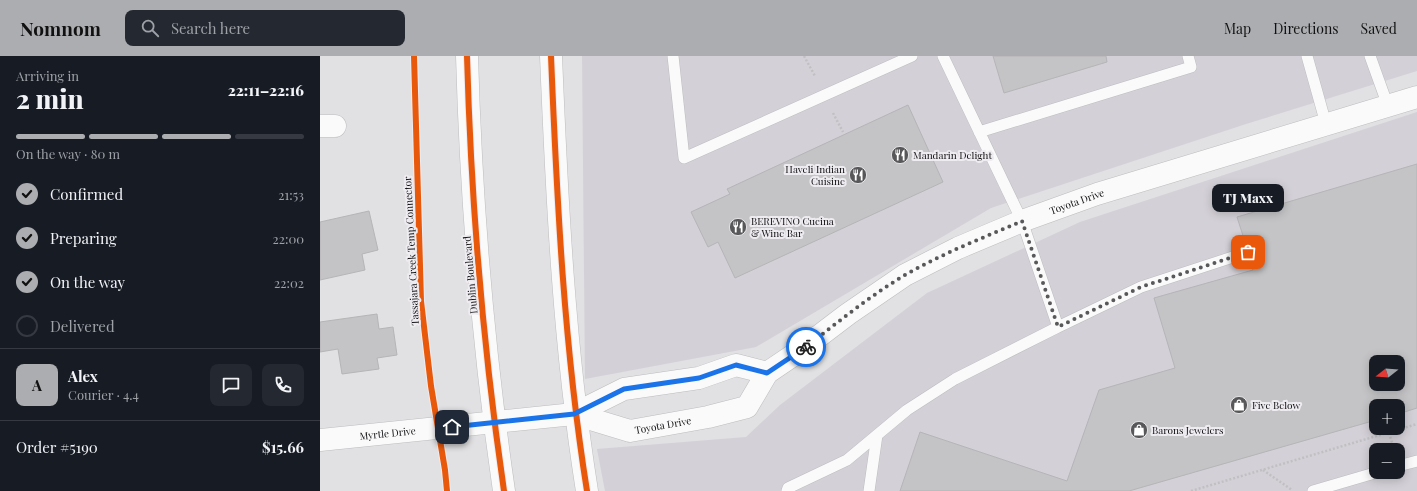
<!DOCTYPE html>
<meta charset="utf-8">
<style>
:root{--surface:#171b24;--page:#242831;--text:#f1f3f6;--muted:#9ea1a6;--line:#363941;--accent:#acadb0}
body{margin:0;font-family:"Playfair Display",serif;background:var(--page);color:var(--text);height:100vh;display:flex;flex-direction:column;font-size:15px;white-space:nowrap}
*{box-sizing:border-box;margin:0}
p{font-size:13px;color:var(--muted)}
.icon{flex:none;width:22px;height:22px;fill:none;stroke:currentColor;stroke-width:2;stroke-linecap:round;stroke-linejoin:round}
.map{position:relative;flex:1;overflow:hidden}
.panel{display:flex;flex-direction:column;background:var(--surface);width:320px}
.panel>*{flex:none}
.needle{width:26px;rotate:253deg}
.controls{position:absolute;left:1049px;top:299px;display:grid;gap:8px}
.controls a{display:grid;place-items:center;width:36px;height:36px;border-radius:8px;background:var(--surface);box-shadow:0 2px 10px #0003;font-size:20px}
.pin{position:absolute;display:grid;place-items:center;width:34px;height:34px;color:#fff;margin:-17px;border-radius:8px;box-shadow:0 2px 6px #0006}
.courier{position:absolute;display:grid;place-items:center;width:40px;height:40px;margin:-20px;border:3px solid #1a73e8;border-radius:50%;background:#fff;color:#222;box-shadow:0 1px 5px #0007}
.bubble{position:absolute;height:28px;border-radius:8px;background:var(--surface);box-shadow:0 2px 10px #0003;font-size:13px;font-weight:800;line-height:28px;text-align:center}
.overview em{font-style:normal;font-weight:800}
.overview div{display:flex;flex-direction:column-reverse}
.overview{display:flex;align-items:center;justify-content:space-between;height:68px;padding:0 16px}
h1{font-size:26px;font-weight:800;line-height:30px}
.bar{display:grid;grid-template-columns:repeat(4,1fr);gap:6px 4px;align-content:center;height:48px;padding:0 16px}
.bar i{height:5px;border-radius:3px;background:var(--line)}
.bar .on{background:var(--accent)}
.bar p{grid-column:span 4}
.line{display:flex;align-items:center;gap:10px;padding:0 16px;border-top:1px solid var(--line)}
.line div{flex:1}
.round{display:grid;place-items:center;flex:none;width:42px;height:42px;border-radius:8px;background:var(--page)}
ol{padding:0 16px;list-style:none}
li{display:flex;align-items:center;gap:12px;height:44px}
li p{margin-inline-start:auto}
li .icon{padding:4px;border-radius:50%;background:var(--accent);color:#111;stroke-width:4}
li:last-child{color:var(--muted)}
li i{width:22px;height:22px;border:2px solid var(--line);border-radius:50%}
header{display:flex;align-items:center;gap:24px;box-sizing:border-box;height:56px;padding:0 20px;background:var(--accent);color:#111}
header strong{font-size:19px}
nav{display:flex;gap:22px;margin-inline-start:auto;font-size:14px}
.search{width:280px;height:36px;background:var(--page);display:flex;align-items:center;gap:10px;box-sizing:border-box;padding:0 14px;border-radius:8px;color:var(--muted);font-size:15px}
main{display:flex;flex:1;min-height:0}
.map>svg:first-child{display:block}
.built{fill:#d4d0d7;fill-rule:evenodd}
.building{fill:#c4c3c5;stroke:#b5b4b6;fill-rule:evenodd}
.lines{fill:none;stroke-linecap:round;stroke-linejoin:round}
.service-casing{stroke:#bdbcbe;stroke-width:12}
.minor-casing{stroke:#bdbcbe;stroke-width:23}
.primary-casing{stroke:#bdbcbe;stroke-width:23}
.path{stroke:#c0c0c1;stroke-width:2.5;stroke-dasharray:2 2;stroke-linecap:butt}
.service{stroke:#fafafb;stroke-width:11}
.minor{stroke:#fafafb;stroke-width:22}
.primary{stroke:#fafafb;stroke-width:22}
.cycleway-casing{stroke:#efecf1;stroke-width:8}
.cycleway{stroke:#e8590c;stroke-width:6}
.done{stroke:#58585a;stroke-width:4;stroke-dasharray:0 7.2}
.route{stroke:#1a73e8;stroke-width:5}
.labels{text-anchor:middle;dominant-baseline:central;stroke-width:4;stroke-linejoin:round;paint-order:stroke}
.poi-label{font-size:10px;fill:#0f0e10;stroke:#efecf1;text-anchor:start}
.street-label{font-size:10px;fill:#0f0e10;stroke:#efecf1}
</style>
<header>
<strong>Nomnom</strong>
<div class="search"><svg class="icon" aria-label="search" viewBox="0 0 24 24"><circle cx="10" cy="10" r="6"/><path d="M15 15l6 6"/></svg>Search here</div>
<nav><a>Map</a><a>Directions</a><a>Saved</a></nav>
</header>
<main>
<section class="panel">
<div class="overview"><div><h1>2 min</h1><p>Arriving in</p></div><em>22:11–22:16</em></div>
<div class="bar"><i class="on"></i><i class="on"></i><i class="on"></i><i></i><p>On the way · 80 m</p></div>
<ol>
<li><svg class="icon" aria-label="check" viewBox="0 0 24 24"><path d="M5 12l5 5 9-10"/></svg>Confirmed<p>21:53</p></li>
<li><svg class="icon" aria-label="check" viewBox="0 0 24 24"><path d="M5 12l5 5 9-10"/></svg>Preparing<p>22:00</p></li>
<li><svg class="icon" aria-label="check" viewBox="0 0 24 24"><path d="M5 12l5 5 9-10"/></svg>On the way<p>22:02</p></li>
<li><i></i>Delivered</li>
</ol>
<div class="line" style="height:72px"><b class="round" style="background:var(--accent);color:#111">A</b><div><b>Alex</b><p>Courier · 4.4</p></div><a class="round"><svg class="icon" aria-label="chat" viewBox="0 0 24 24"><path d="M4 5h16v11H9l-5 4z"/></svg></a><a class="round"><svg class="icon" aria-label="phone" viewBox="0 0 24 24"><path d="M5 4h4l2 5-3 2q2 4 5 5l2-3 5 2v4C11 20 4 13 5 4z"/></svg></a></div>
<div class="line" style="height:52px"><div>Order #5190</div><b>$15.66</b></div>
</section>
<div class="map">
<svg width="1097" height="435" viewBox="0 0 1097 435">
<rect width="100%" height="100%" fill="#e1e0e2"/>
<!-- built -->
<path class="built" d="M262 0H1097V15L926 68 671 152 436 291 265 323Z
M1097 56V435H285L277 393 426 381 460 349 607 237 760 166ZM1056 306H1078V328H1056ZM1056 350H1078V372H1056ZM1056 394H1078V416H1056Z"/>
<!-- building -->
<path class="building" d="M673 0H786L787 6 684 37Z
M588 49 623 126 415 222 398 186 388 191 371 156 410 138 407 133Z
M1097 108V352L1078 358V350H1056V364L809 435H580L600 376 747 425 779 334 855 312 834 242 933 214 930 203 933 200 935 194 932 191 926 189 917 161ZM1056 306H1078V328H1056Z
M49 155 58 194 42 198 45 214 0 224V166Z
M57 258 59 273 73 271 77 299 57 302 59 313 22 318 18 293 0 296V266Z"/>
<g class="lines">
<defs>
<path id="service" d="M353 0 364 102 592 0
M623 0 702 165 738 271 821 231 928 196
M987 0 1006 68
M1050 0 1068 50
M659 76 871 11 868 0
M1078 410 1097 405
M467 435 468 432 527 404 587 354 635 323 738 271
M549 435 557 379
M993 435 1058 416"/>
<g id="minor">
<path d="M0 70H15"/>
<path id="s1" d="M254 358 310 375 388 361 427 351 447 317 478 296 528 258 585 219 638 192 702 165 777 138 1097 41"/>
<path id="s2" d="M0 384 254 358 304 333 379 322 416 309 447 317"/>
</g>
<path id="primary" d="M147 0C151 145 163 291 184 435
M231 0C237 146 244 291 267 435"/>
</defs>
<!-- service casing -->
<use href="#service" class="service-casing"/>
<!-- minor casing -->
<use href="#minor" class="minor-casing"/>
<!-- primary casing -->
<use href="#primary" class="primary-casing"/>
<!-- path -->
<path class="path" d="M484 0 495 20
M513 57 523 76
M1069 377 1073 390
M943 414 972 434
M871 435 1097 368"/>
<!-- service -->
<use href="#service" class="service"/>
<!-- minor -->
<use href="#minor" class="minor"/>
<!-- primary -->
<use href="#primary" class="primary"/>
<defs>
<path id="cycleway" d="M94 0 101 245 111 330 125 414 127 435
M147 0C151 145 163 291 184 435
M231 0C237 146 244 291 267 435"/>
</defs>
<!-- cycleway casing -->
<use href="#cycleway" class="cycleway-casing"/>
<!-- cycleway -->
<use href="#cycleway" class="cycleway"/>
</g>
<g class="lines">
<!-- done -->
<path class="done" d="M486 291C518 266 550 240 585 219 623 197 663 182 702 165L738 271 821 231 928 196"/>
<!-- route -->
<path class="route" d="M132 371 254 358 304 333 379 322 416 309 447 317 486 291"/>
</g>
<!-- icons -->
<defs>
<symbol id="restaurant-disc" viewBox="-11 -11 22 22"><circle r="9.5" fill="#58585a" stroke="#efecf1"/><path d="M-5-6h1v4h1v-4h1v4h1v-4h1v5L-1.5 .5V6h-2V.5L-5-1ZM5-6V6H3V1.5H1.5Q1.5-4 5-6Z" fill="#fff"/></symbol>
<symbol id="shop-disc" viewBox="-11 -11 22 22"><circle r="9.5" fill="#58585a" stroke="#efecf1"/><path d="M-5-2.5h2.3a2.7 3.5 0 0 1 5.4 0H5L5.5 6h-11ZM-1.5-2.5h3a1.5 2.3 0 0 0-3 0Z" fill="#fff"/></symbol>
</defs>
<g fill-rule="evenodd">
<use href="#restaurant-disc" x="570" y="89" width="20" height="20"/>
<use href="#restaurant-disc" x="528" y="109" width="20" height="20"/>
<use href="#restaurant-disc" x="408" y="161" width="20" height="20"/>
<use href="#shop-disc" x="909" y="339" width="20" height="20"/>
<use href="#shop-disc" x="809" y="364" width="20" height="20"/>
</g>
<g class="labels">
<!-- poi labels -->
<g class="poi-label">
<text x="593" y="99">Mandarin Delight</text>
<text x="525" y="113" text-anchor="end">Haveli Indian<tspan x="525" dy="12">Cuisine</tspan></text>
<text x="431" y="165">BEREVINO Cucina<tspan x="431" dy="12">&amp; Wine Bar</tspan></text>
<text x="932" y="349">Five Below</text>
<text x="832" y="374">Barons Jewelers</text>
</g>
<!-- street labels -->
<g class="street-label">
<text stroke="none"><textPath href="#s1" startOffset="574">Toyota Drive</textPath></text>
<text transform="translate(91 195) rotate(-93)">Tassajara Creek Temp Connector</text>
<text transform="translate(150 219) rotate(-95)">Dublin Boulevard</text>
<text stroke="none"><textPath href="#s1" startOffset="92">Toyota Drive</textPath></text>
<text stroke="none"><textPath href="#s2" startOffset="68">Myrtle Drive</textPath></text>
</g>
</g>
</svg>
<div class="controls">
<a><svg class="needle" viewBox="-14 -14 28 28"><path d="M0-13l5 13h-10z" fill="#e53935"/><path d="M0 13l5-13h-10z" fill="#9ea1a6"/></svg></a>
<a>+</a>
<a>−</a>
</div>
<div class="pin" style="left:928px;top:196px;background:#ea580c"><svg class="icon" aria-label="bag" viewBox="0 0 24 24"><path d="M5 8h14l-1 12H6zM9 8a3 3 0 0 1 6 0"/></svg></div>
<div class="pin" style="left:132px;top:371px;background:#1f2937"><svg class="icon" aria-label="home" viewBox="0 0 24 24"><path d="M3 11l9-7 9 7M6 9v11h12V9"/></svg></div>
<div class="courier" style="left:486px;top:291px"><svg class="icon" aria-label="bike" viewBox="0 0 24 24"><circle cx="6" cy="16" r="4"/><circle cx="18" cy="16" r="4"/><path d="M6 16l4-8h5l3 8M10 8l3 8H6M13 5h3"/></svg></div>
<div class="bubble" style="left:892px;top:128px;width:72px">TJ Maxx</div>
</div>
</main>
